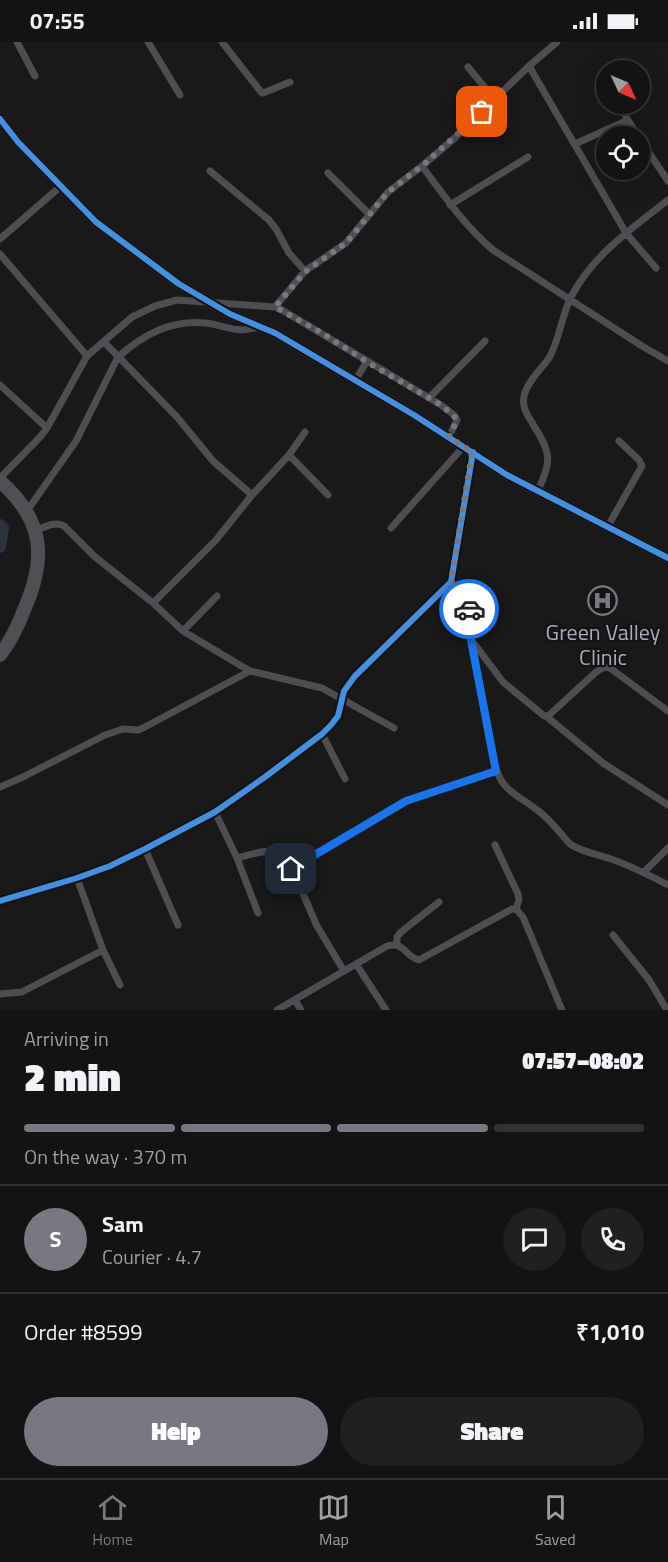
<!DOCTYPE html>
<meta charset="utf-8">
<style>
:root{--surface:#131313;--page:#202021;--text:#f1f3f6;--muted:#9d9ea0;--line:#323233;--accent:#777882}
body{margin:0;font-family:"Titillium Web",sans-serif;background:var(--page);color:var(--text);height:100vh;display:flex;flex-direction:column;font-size:22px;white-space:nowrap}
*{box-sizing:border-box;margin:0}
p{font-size:20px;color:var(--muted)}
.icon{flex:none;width:33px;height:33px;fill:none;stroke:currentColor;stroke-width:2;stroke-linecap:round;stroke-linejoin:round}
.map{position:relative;height:968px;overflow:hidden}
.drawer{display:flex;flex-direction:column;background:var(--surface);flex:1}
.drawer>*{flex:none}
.needle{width:39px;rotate:134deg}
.buttons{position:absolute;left:596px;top:18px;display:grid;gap:12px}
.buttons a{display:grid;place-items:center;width:54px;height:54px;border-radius:50%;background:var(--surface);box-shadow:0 6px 24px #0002,0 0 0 2px var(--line);font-size:30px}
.pin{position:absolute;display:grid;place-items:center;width:51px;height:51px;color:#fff;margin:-26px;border-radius:12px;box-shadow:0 3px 9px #0006}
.courier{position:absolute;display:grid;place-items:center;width:60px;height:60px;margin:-30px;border:4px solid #1a73e8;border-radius:50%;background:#fff;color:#222;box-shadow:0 2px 8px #0007}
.head em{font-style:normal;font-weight:800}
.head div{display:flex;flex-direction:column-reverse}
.head{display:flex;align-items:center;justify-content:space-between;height:102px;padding:0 24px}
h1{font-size:39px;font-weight:800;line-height:45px}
.bar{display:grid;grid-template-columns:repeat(4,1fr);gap:9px 6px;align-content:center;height:72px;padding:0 24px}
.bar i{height:8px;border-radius:4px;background:var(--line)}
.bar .on{background:var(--accent)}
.bar p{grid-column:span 4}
.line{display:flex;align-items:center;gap:15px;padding:0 24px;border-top:2px solid var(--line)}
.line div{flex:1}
.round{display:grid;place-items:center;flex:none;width:63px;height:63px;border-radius:32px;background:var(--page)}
.button{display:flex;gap:12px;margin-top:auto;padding:12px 24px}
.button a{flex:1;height:69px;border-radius:36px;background:var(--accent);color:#fff;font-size:24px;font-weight:800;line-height:69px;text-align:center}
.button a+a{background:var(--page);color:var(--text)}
.status{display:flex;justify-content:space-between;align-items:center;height:42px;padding:0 30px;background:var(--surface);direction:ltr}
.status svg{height:16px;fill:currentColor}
.dock{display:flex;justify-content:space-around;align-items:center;height:84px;border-top:2px solid var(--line);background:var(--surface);font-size:16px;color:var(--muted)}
.dock a{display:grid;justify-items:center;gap:3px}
.dock .on{color:var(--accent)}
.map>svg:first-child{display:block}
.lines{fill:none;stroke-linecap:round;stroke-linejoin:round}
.river{stroke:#2a323c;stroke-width:12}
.street{stroke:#4d4d52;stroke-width:7}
.secondary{stroke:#4c4c50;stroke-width:10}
.highway{stroke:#4f4f54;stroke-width:14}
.cycleway-casing{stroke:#131315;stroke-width:10}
.cycleway{stroke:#468fdf;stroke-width:6}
.done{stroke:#777882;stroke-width:6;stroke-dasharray:0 10.8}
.route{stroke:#1a73e8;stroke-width:8}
.labels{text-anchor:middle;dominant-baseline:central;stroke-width:4.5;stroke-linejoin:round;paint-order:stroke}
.poi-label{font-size:22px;fill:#a9abbb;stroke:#131315}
</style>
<div class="status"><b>07:55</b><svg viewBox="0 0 49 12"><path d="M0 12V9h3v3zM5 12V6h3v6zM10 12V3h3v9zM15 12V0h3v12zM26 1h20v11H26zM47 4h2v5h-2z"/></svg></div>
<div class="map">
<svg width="668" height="968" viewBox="0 0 668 968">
<rect width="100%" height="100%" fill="#191919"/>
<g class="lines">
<!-- river -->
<path class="river" d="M0 483 3 486 0 505"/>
<!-- street -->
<path class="street" d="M17 0 35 34
M148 0 180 53
M222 0 261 50 263 51 290 40
M529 24 626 191 656 226
M468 25 495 58
M619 62 628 78
M639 96 668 139
M575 102 628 78 638 94
M422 124C444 154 465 184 493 208L642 304 668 319
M210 129 269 178 276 187 289 211 305 229
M328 131 369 172
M450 163 528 115
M0 197 61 144
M0 212 87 314
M275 265 305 229 346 201 388 150 422 124 457 94 529 24 557 0
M104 300 177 375 213 419 252 453
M355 339 367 319
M0 343 47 386
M429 356 485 299
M289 413 328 453
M0 436 41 394 47 386 87 314 132 275 155 264 177 258 275 265 282 268 441 363 454 373 457 378 449 395
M538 448C552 420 551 410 534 384 531 378 525 371 524 364 520 346 540 329 549 316 560 297 561 275 571 255 592 214 632 186 668 158
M27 469 76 399 118 315C143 293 171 277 206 281 228 284 237 293 261 284
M608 484 642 424 639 418 619 399
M391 486 464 404
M35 489C45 485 54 479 64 484L94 514 153 561 183 589 218 610 250 629 322 646 394 686
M451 540 462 547 467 554 471 598 492 712C501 753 513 748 541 771 552 780 560 791 570 802 582 810 596 812 611 817 631 824 649 833 668 843
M153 561 216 498 252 453 289 413 305 390
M183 589 217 554
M473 600 503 640 543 673 547 675 603 721 668 763
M547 675 596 630 604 625 610 626 668 669
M322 692 345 737
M0 745 23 735 105 693 123 687 138 688 143 686 250 629
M215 770 237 816 258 871
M495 803 518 852 519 858 516 867
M145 807 178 883
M237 816C246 814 270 806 278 810 290 816 310 869 317 884 326 899 335 914 344 929
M291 827 406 759 496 729
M644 830 668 806
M77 836 103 908 120 943
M0 859 77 836 110 824 145 807 215 770 265 735 322 692 331 683 338 674 344 649 355 634 451 540 473 410
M613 893 649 938 667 968
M397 903V895L401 890 439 860
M356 922 386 968
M0 952 22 950 103 908
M295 958 301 968
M277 968 387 904C405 899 405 915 419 918L512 867H516L523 875 562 968"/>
<!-- secondary -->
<path class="secondary" d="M0 77 18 100 96 180 179 242 230 272 275 291 414 373 507 433 668 516"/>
<!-- highway -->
<path class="highway" d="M0 439C44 478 47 516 24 568 18 584 10 600 0 613"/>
<defs>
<path id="cycleway" d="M0 77 18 100 96 180 179 242 230 272 275 291 414 373 507 433 668 516
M0 859 77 836 110 824 145 807 215 770 265 735 322 692 331 683 338 674 344 649 355 634 451 540 473 410"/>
</defs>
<!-- cycleway casing -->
<use href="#cycleway" class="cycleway-casing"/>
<!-- cycleway -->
<use href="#cycleway" class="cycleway"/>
</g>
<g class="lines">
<!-- done -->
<path class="done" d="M469 567C467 550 464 549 451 540L472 410 449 395 457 378 453 373 441 363 367 320 322 291 275 265 305 230 346 201 388 150 422 124 482 70"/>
<!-- route -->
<path class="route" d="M291 827 406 759 496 729 471 598 469 567"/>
</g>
<!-- icons -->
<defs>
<symbol id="hospital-ring" viewBox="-11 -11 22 22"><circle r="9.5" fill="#131315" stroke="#777882" stroke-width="1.5"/><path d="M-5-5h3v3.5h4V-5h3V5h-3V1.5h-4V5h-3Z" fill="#777882"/></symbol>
</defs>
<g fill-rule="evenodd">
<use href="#hospital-ring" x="586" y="542" width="33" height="33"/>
</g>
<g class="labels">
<!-- poi labels -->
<g class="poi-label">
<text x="603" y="590">Green Valley<tspan x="603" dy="25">Clinic</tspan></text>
</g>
</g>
</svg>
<div class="buttons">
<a><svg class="needle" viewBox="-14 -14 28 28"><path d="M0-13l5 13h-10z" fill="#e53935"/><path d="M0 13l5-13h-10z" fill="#9d9ea0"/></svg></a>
<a><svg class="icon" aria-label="locate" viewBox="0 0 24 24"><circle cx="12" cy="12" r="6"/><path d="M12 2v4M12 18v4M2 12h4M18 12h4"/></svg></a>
</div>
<div class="pin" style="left:482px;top:70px;background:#ea580c"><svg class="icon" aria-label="bag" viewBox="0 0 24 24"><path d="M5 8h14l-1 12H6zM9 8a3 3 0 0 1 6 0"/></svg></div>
<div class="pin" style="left:291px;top:827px;background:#1f2937"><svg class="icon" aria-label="home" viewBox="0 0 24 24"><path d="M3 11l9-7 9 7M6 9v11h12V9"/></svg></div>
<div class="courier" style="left:469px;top:567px"><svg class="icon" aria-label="car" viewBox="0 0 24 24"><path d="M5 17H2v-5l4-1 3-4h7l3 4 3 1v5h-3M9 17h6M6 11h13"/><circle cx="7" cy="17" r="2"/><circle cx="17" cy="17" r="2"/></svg></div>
</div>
<section class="drawer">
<div class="head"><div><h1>2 min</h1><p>Arriving in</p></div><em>07:57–08:02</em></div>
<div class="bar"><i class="on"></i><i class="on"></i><i class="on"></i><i></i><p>On the way · 370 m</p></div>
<div class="line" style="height:108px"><b class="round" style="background:var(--accent);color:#fff">S</b><div><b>Sam</b><p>Courier · 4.7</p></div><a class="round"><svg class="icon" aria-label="chat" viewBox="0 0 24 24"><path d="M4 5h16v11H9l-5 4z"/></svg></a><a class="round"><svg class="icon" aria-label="phone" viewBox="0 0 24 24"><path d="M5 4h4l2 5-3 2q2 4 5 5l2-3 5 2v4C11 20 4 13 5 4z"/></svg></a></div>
<div class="line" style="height:78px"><div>Order #8599</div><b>₹1,010</b></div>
<div class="button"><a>Help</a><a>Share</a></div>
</section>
<nav class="dock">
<a class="on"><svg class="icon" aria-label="home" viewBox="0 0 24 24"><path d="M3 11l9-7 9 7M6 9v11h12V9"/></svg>Home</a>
<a><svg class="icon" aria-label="map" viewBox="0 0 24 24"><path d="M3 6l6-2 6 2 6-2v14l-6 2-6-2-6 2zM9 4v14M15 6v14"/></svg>Map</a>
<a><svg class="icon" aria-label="saved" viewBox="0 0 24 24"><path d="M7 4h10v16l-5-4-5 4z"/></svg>Saved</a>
</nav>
